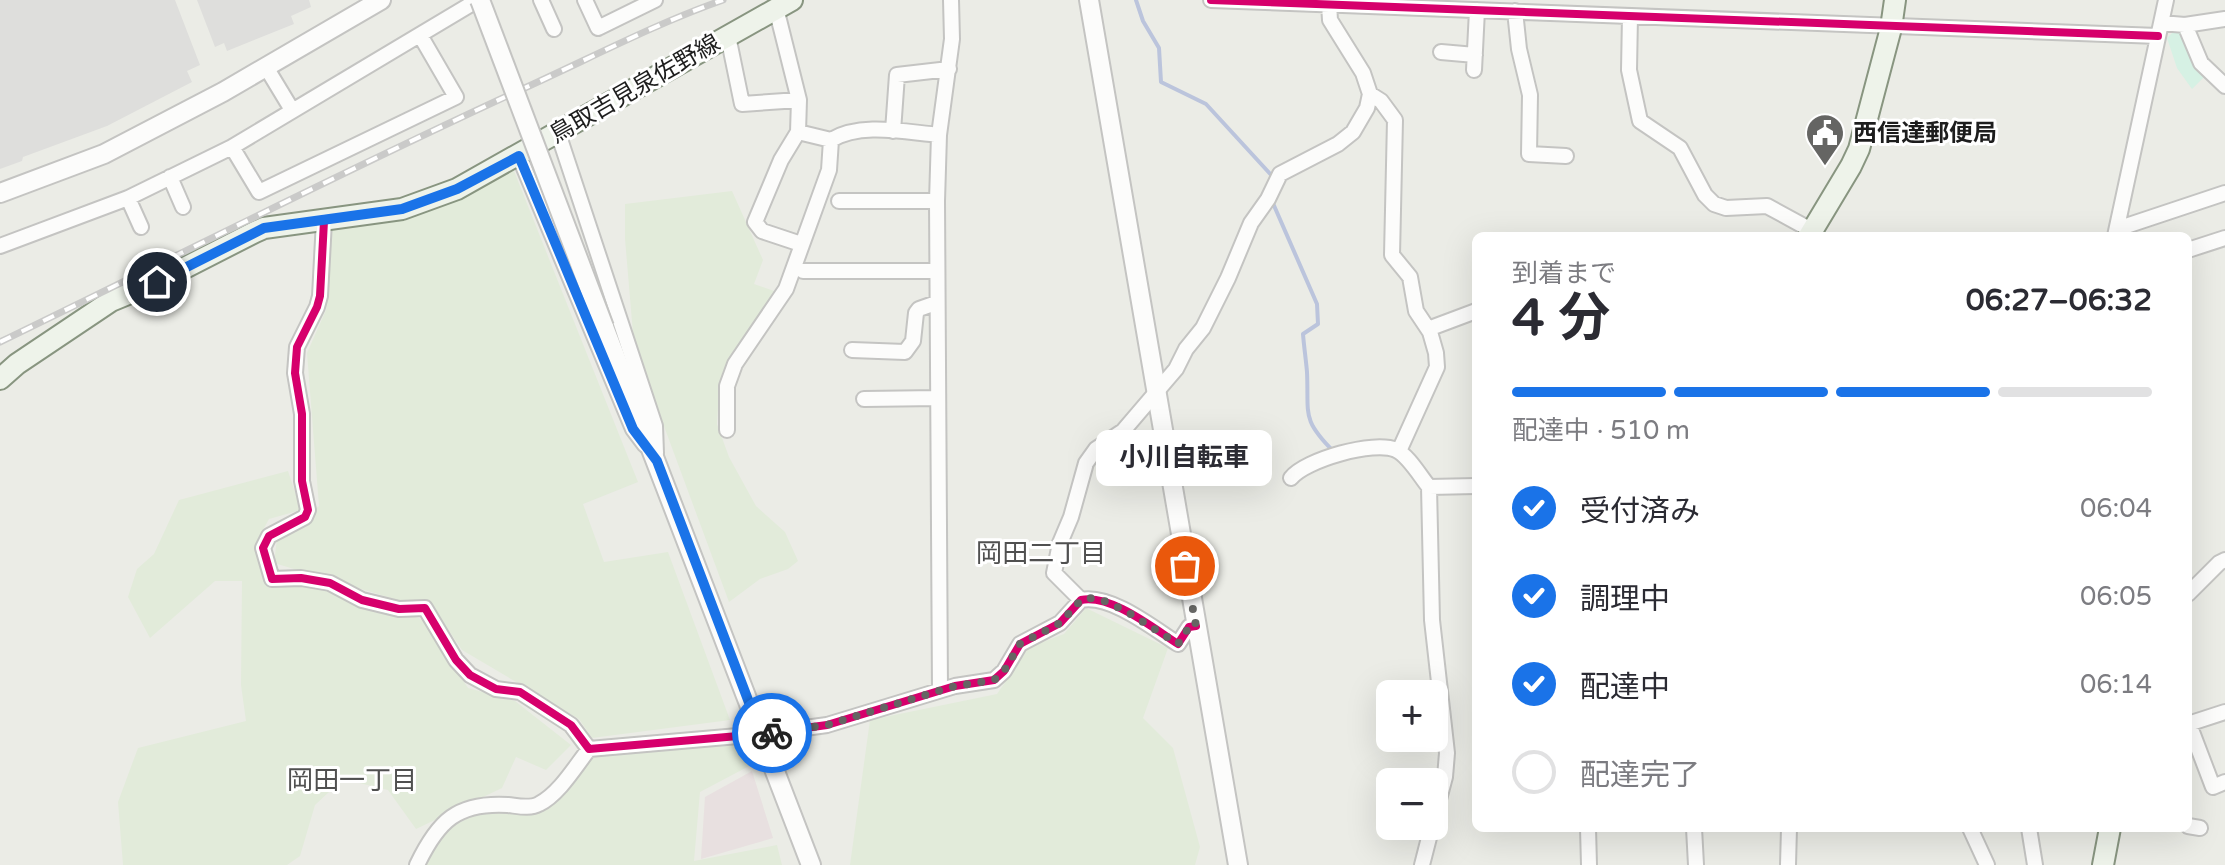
<!DOCTYPE html>
<html lang="ja">
<meta charset="utf-8">
<style>
:root{--surface:#fff;--page:#f7f7f7;--text:#2b2b33;--muted:#7c7c81;--line:#e1e1e2;--accent:#1a73e8}
body{margin:0;font-family:"Varela Round","Noto Sans JP",sans-serif;background:var(--page);color:var(--text);height:100vh;display:flex;flex-direction:column;font-size:30px;white-space:nowrap}
*{box-sizing:border-box;margin:0}
p{font-size:26px;color:var(--muted)}
.icon{flex:none;width:44px;height:44px;fill:none;stroke:currentColor;stroke-width:2;stroke-linecap:round;stroke-linejoin:round}
.map{position:relative;flex:1;overflow:hidden}
.panel{position:absolute;left:1472px;top:232px;width:720px;height:600px;display:flex;flex-direction:column;background:var(--surface);border-radius:12px;box-shadow:0 8px 32px #0002}
.panel>*{flex:none}
.controls{position:absolute;left:1376px;top:680px;display:grid;gap:16px}
.controls a{display:grid;place-items:center;width:72px;height:72px;border-radius:12px;background:var(--surface);box-shadow:0 8px 32px #0002;font-size:40px}
.pin{position:absolute;display:grid;place-items:center;width:68px;height:68px;color:#fff;margin:-34px;border:4px solid #fff;border-radius:50%;box-shadow:0 2px 8px #0007}
.courier{position:absolute;display:grid;place-items:center;width:80px;height:80px;margin:-40px;border:6px solid #1a73e8;border-radius:50%;background:#fff;color:#222;box-shadow:0 2px 10px #0007}
.bubble{position:absolute;height:56px;border-radius:12px;background:var(--surface);box-shadow:0 8px 32px #0002;font-size:26px;font-weight:700;line-height:56px;text-align:center}
.headline em{font-style:normal;font-weight:700}
.headline div{display:flex;flex-direction:column-reverse}
.headline{display:flex;align-items:center;justify-content:space-between;height:136px;padding:0 40px}
h1{font-size:52px;font-weight:700;line-height:60px}
.bar{display:grid;grid-template-columns:repeat(4,1fr);gap:12px 8px;align-content:center;height:96px;padding:0 40px}
.bar i{height:10px;border-radius:6px;background:var(--line)}
.bar .current{background:var(--accent)}
.bar p{grid-column:span 4}
ol{padding:0 40px;list-style:none}
li{display:flex;align-items:center;gap:24px;height:88px}
li p{margin-inline-start:auto}
li .icon{padding:8px;border-radius:50%;background:var(--accent);color:#fff;stroke-width:4}
li:last-child{color:var(--muted)}
li i{width:44px;height:44px;border:4px solid var(--line);border-radius:50%}
.map>svg:first-child{display:block}
.industrial{fill:#e8e0e0}
.farmland{fill:#e2ebda}
.park{fill:#d6f1e4}
.parking{fill:#dededc}
.lines{fill:none;stroke-linecap:round;stroke-linejoin:round}
.stream{stroke:#bbc4dc;stroke-width:4}
.minor-casing{stroke:#c4c4c2;stroke-width:18}
.tertiary-casing{stroke:#c4c4c2;stroke-width:22}
.secondary-casing{stroke:#889580;stroke-width:24}
.minor{stroke:#fcfcfb;stroke-width:14}
.tertiary{stroke:#fcfcfb;stroke-width:18}
.secondary{stroke:#eef3ea;stroke-width:20}
.rail-casing{stroke:#cacac9;stroke-width:7}
.rail{stroke:#fff;stroke-width:4;stroke-dasharray:12;stroke-linecap:butt}
.tertiary-bridge-casing{stroke:#c4c4c2;stroke-width:22;stroke-linecap:butt}
.tertiary-bridge{stroke:#fcfcfb;stroke-width:18}
.cycleway-casing{stroke:#fff;stroke-width:13}
.cycleway{stroke:#d6006c;stroke-width:8}
.done{stroke:#656563;stroke-width:8;stroke-dasharray:0 14.4}
.route{stroke:#1a73e8;stroke-width:10}
.labels{text-anchor:middle;dominant-baseline:central;stroke-width:6;stroke-linejoin:round;paint-order:stroke}
.street-label{font-size:24px;fill:#1d1d1d;stroke:#fff}
.poi-label{font-size:24px;font-weight:bold;fill:#1d1d1d;stroke:#fff;text-anchor:start}
.neighbourhood-label{font-size:26px;fill:#505050;stroke:#fff}
</style>
<div class="map">
<svg width="2225" height="865" viewBox="0 0 2225 865">
<rect width="100%" height="100%" fill="#ebece6"/>
<!-- industrial -->
<path class="industrial" d="M752 771 773 838 701 859 705 797Z"/>
<!-- farmland -->
<path class="farmland" d="M514 171 638 482 583 504 604 562 668 552 730 720 592 738 579 719 462 650 429 601H401L274 563 277 539 319 506 307 353 326 310 332 228 397 221Z
M732 191 763 260 754 284 777 292 734 352 719 392 717 424 729 457 756 506 785 532 798 561 788 569 760 579 729 602 634 345 625 239V204Z
M288 471 301 510 269 519 258 539 266 583 328 590 422 619 468 688 515 701 571 745 546 770 516 757 502 788 416 829 388 790 343 779 315 805 300 856 287 865H123L118 802 138 748 246 721 241 685 242 581H215L150 638 128 597 137 569 154 554 179 500Z
M1086 608 1168 648 1143 718 1173 748 1200 847 1195 865H850L870 720 997 694 1029 647 1064 634Z
M740 741 753 764 700 792 694 861 777 845 782 865H426L443 830 482 812 546 808 595 755Z"/>
<!-- park -->
<path class="park" d="M2174 31H2181L2185 44 2190 43 2207 74 2192 89 2177 68 2167 38Z"/>
<!-- parking -->
<path class="parking" d="M0 0H175L200 65 187 71 192 82 107 126 23 157 22 161 0 169Z
M197 0H309L311 7 291 16 294 24 227 51 224 43 215 47Z"/>
<g class="lines">
<!-- stream -->
<path class="stream" d="M1136 0 1143 21 1159 48 1161 82 1206 104 1273 177 1272 180
M1272 201 1317 304 1318 324 1303 334C1304 347 1306 360 1307 372 1309 415 1301 419 1334 452"/>
<defs>
<path id="minor" d="M541 0 554 29
M585 0 598 28 655 0
M1211 0 2158 36
M776 8 799 100 798 132 781 160 755 222 762 231 801 244
M1515 11 1519 49 1530 95 1529 154 1566 156
M1630 16 1629 70 1640 121 1680 148 1705 195 1714 204 1726 208 1767 206 1811 230
M2161 23 2185 25 2225 19
M2185 25 2201 63 2225 86
M728 36 742 104 799 100
M1441 52 1475 55
M266 67 292 110
M1474 70 1477 10
M1370 94 1381 101 1395 120 1392 255 1410 277 1416 311 1430 332 1436 353 1437 367 1399 451
M893 131 897 75 949 69
M798 132 831 140C861 122 904 132 939 135
M558 133 655 426 656 453
M232 147 259 192 456 97 420 35
M519 156 633 429 645 445
M170 177 183 207
M128 198 141 227
M839 201H937
M324 221 320 296 317 307 297 347 295 373 302 414V481L308 510 305 517 269 536 263 548 272 579 301 578 330 583 362 600 399 609 425 608 456 660 470 675 496 689 520 692 571 725 589 749 761 734 827 725 955 686 994 680 1004 671 1020 644 1060 623 1081 600C1111 594 1153 628 1178 644L1189 627 1196 626
M2117 229 2225 193
M2115 236 2166 0
M0 246 128 198 232 147 478 0
M2188 250 2225 238
M803 271H936
M1428 329 1476 311
M852 350 905 352 913 341 916 313 919 309 936 303
M864 399 938 398
M727 430V386L735 364 786 289 829 170 831 140
M1291 478C1305 460 1374 440 1396 450 1408 455 1420 476 1429 487
M2188 594 2219 563 2225 560
M1081 600 1054 573 1060 543 1071 517 1086 463 1096 449 1123 431 1176 369 1186 349 1203 328 1228 278 1251 223 1268 199 1280 174 1338 144 1353 132 1367 108 1370 94 1363 73 1330 20 1329 4
M940 690 937 201 939 135 952 39 951 0
M2188 724 2225 712
M2189 724 2213 787 2225 782
M1434 818 1445 777 1447 753 1432 620 1429 487 1476 486
M2188 826 2200 828
M1588 828 1589 865
M1694 828 1696 865
M1970 828 1987 865
M2029 828 2035 865
M417 865C438 821 457 802 508 805 518 806 530 809 539 804 559 794 575 767 589 749
M1422 865 1432 826
M1788 865 1789 828"/>
<path id="tertiary" d="M1089 0 1238 865
M0 193 104 154 223 92 381 0
M604 327 811 865"/>
<path id="secondary" d="M1809 236 1851 166 1859 149 1891 28 1895 0
M0 379 17 364 111 301 157 282 255 232 264 228 402 209 457 189 792 0
M2103 865 2110 828"/>
</defs>
<!-- minor casing -->
<use href="#minor" class="minor-casing"/>
<!-- tertiary casing -->
<use href="#tertiary" class="tertiary-casing"/>
<!-- secondary casing -->
<use href="#secondary" class="secondary-casing"/>
<!-- minor -->
<use href="#minor" class="minor"/>
<!-- tertiary -->
<use href="#tertiary" class="tertiary"/>
<!-- secondary -->
<use href="#secondary" class="secondary"/>
<defs>
<path id="rail" d="M0 342C173 258 344 171 518 91 587 60 652 25 723 0"/>
</defs>
<!-- rail casing -->
<use href="#rail" class="rail-casing"/>
<!-- rail -->
<use href="#rail" class="rail"/>
<defs>
<path id="tertiary-bridge" d="M480 0 604 327"/>
</defs>
<!-- tertiary-bridge casing -->
<use href="#tertiary-bridge" class="tertiary-bridge-casing"/>
<!-- tertiary-bridge -->
<use href="#tertiary-bridge" class="tertiary-bridge"/>
<defs>
<path id="cycleway" d="M1211 0 2158 36
M324 221 320 296 317 307 297 347 295 373 302 414V481L308 510 305 517 269 536 263 548 272 579 301 578 330 583 362 600 399 609 425 608 456 660 470 675 496 689 520 692 571 725 589 749 761 734 827 725 955 686 994 680 1004 671 1020 644 1060 623 1081 600C1111 594 1153 628 1178 644L1189 627 1196 626"/>
</defs>
<!-- cycleway casing -->
<use href="#cycleway" class="cycleway-casing"/>
<!-- cycleway -->
<use href="#cycleway" class="cycleway"/>
</g>
<g class="lines">
<!-- done -->
<path class="done" d="M772 733 827 725 955 686 994 680 1004 671 1020 644 1060 623 1081 600 1089 598 1104 601 1126 611 1178 644 1189 627 1196 626 1185 566"/>
<!-- route -->
<path class="route" d="M157 282 264 228 402 209 457 189 519 156 633 429 657 461 761 734 772 733"/>
</g>
<!-- icons -->
<defs>
<symbol id="civic-pin" viewBox="-11 -11 22 30"><path d="M0 17L-7.5 6A9.5 9.5 0 1 1 7.5 6Z" fill="#656563" stroke="#fff"/><path d="M-.6-6.5H3V-4.5H.6V-3L4-1V1h2V6H-6V1h2V-1L-.6-3ZM-1.2 2.5V6h2.4V2.5Z" fill="#fff"/></symbol>
</defs>
<g fill-rule="evenodd">
<use href="#civic-pin" x="1803" y="111" width="44" height="60"/>
</g>
<g class="labels">
<!-- street labels -->
<g class="street-label">
<text transform="translate(635 89) rotate(-30)">鳥取吉見泉佐野線</text>
</g>
<!-- poi labels -->
<g class="poi-label">
<text x="1853" y="133">西信達郵便局</text>
</g>
<!-- neighbourhood labels -->
<g class="neighbourhood-label">
<text x="1041" y="553">岡田二丁目</text>
<text x="352" y="780">岡田一丁目</text>
</g>
</g>
</svg>
<div class="controls">
<a>+</a>
<a>−</a>
</div>
<div class="pin" style="left:1185px;top:566px;background:#ea580c"><svg class="icon" aria-label="bag" viewBox="0 0 24 24"><path d="M5 8h14l-1 12H6zM9 8a3 3 0 0 1 6 0"/></svg></div>
<div class="pin" style="left:157px;top:282px;background:#1f2937"><svg class="icon" aria-label="home" viewBox="0 0 24 24"><path d="M3 11l9-7 9 7M6 9v11h12V9"/></svg></div>
<div class="courier" style="left:772px;top:733px"><svg class="icon" aria-label="bike" viewBox="0 0 24 24"><circle cx="6" cy="16" r="4"/><circle cx="18" cy="16" r="4"/><path d="M6 16l4-8h5l3 8M10 8l3 8H6M13 5h3"/></svg></div>
<div class="bubble" style="left:1096px;top:430px;width:176px">小川自転車</div>
<section class="panel">
<div class="headline"><div><h1>4 分</h1><p>到着まで</p></div><em>06:27–06:32</em></div>
<div class="bar"><i class="current"></i><i class="current"></i><i class="current"></i><i></i><p>配達中 · 510 m</p></div>
<ol>
<li><svg class="icon" aria-label="check" viewBox="0 0 24 24"><path d="M5 12l5 5 9-10"/></svg>受付済み<p>06:04</p></li>
<li><svg class="icon" aria-label="check" viewBox="0 0 24 24"><path d="M5 12l5 5 9-10"/></svg>調理中<p>06:05</p></li>
<li><svg class="icon" aria-label="check" viewBox="0 0 24 24"><path d="M5 12l5 5 9-10"/></svg>配達中<p>06:14</p></li>
<li><i></i>配達完了</li>
</ol>
</section>
</div>
